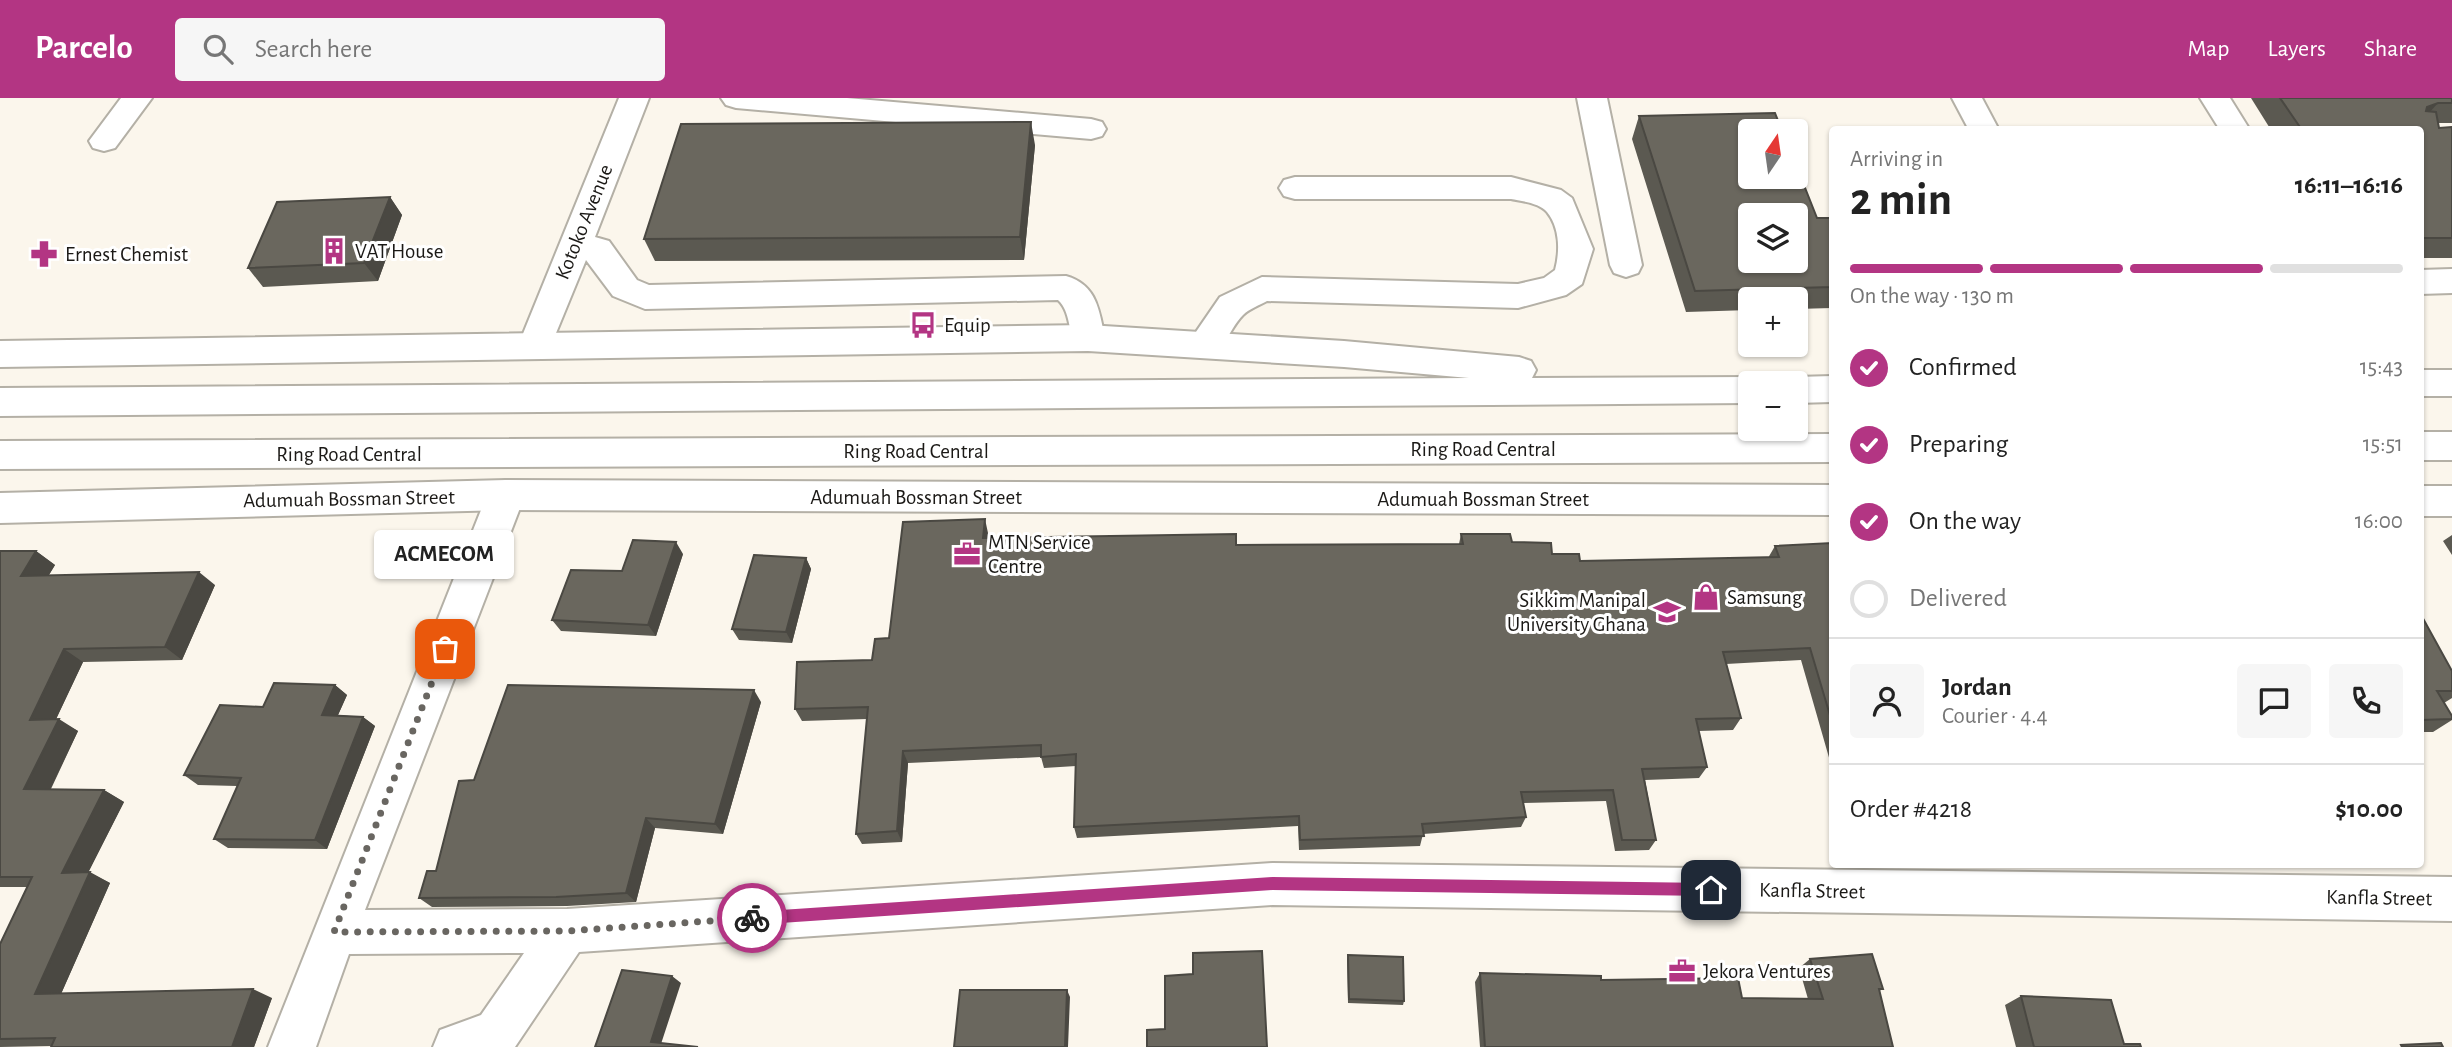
<!DOCTYPE html>
<meta charset="utf-8">
<style>
:root{--surface:#fff;--page:#f6f6f6;--text:#222;--muted:#767676;--line:#e0e0e0;--accent:#b33583}
body{margin:0;font-family:"Alegreya Sans",sans-serif;background:var(--page);color:var(--text);height:100vh;display:flex;flex-direction:column;font-size:26px;white-space:nowrap}
*{box-sizing:border-box;margin:0}
p{font-size:23px;color:var(--muted)}
.icon{flex:none;width:38px;height:38px;fill:none;stroke:currentColor;stroke-width:2;stroke-linecap:round;stroke-linejoin:round}
.map{position:relative;flex:1;overflow:hidden}
.panel{position:absolute;left:1829px;top:28px;width:595px;height:742px;display:flex;flex-direction:column;background:var(--surface);border-radius:7px;box-shadow:0 2px 5px #0004}
.panel>*{flex:none}
.needle{width:46px;rotate:13deg}
.controls{position:absolute;left:1738px;top:21px;display:grid;gap:14px}
.controls a{display:grid;place-items:center;width:70px;height:70px;border-radius:7px;background:var(--surface);box-shadow:0 2px 5px #0004;font-size:35px}
.pin{position:absolute;display:grid;place-items:center;width:60px;height:60px;color:#fff;margin:-30px;border-radius:14px;box-shadow:0 4px 10px #0006}
.courier{position:absolute;display:grid;place-items:center;width:70px;height:70px;margin:-35px;border:5px solid #b33583;border-radius:50%;background:#fff;color:#222;box-shadow:0 2px 9px #0007}
.bubble{position:absolute;height:49px;border-radius:7px;background:var(--surface);box-shadow:0 2px 5px #0004;font-size:23px;font-weight:700;line-height:49px;text-align:center}
.head em{font-style:normal;font-weight:700}
.head div{display:flex;flex-direction:column-reverse}
.head{display:flex;align-items:center;justify-content:space-between;height:119px;padding:0 21px}
h1{font-size:46px;font-weight:700;line-height:52px}
.bar{display:grid;grid-template-columns:repeat(4,1fr);gap:10px 7px;align-content:center;height:84px;padding:0 21px}
.bar i{height:9px;border-radius:5px;background:var(--line)}
.bar .on{background:var(--accent)}
.bar p{grid-column:span 4}
.line{display:flex;align-items:center;gap:18px;padding:0 21px;border-top:2px solid var(--line)}
.line div{flex:1}
.round{display:grid;place-items:center;flex:none;width:74px;height:74px;border-radius:7px;background:var(--page)}
ol{padding:0 21px;list-style:none}
li{display:flex;align-items:center;gap:21px;height:77px}
li p{margin-inline-start:auto}
li .icon{padding:7px;border-radius:50%;background:var(--accent);color:#fff;stroke-width:4}
li:last-child{color:var(--muted)}
li i{width:38px;height:38px;border:4px solid var(--line);border-radius:50%}
header{display:flex;align-items:center;gap:42px;box-sizing:border-box;height:98px;padding:0 35px;background:var(--accent);color:#fff}
header strong{font-size:33px}
nav{display:flex;gap:38px;margin-inline-start:auto;font-size:24px}
.search{width:490px;height:63px;background:var(--page);display:flex;align-items:center;gap:18px;box-sizing:border-box;padding:0 24px;border-radius:7px;color:var(--muted);font-size:26px}
.map>svg:first-child{display:block}
.lines{fill:none;stroke-linecap:round;stroke-linejoin:round}
.minor-casing{stroke:#b4b0a6;stroke-width:4}
.major-casing{stroke:#b4b0a6;stroke-width:4}
.minor{fill:#fff;fill-rule:evenodd}
.major{fill:#fff;fill-rule:evenodd}
.wall{fill:#5b5951}
.shaded-wall{fill:#4a4842}
.building{fill:#6a675e;stroke:#4a4842;stroke-width:2;fill-rule:evenodd}
.route{fill:#b33583}
.done{stroke:#696661;stroke-width:7;stroke-dasharray:0 12.6}
.labels{text-anchor:middle;dominant-baseline:central;stroke-width:6;stroke-linejoin:round;paint-order:stroke}
.street-label{font-size:21px;fill:#1b1916;stroke:#fff}
.poi-label{font-size:21px;fill:#1b1916;stroke:#fff;text-anchor:start}
</style>
<header>
<strong>Parcelo</strong>
<div class="search"><svg class="icon" aria-label="search" viewBox="0 0 24 24"><circle cx="10" cy="10" r="6"/><path d="M15 15l6 6"/></svg>Search here</div>
<nav><a>Map</a><a>Layers</a><a>Share</a></nav>
</header>
<div class="map">
<svg width="2452" height="949" viewBox="0 0 2452 949">
<rect width="100%" height="100%" fill="#fbf6ec"/>
<g class="lines">
<defs>
<path id="minor" d="M121 0H152L115 50 104 53 93 50 89 43Z
M619 0H649L595 139 609 143 637 182 649 187 1066 178C1097 187 1099 212 1105 240L1100 249 1088 253 1076 249C1068 234 1071 214 1058 202L645 211 613 198 586 162 547 257 535 261 523 257 518 248Z
M721 0H847L1091 21 1102 24 1106 31 1102 38 1091 41 736 10 726 7Z
M1577 0H1607L1642 167 1638 175 1626 179 1614 175 1610 167Z
M1952 0H1982L1999 32H1969Z
M2200 0H2230L2250 32H2220Z
M1295 79H1511L1561 92 1572 100 1593 151 1582 186 1566 197 1518 210 1267 203C1260 207 1249 211 1243 217 1225 235 1223 266 1192 256L1187 247 1220 199 1262 179 1518 186 1544 180 1555 172C1560 153 1560 130 1547 114 1540 105 1521 103 1511 101H1295L1284 98 1279 90 1284 82Z
M2452 171V195L2420 196V172Z
M506 382 519 386 525 397 365 812 567 811 1272 765 2452 779V823L1272 807 579 854 515 949H433L440 932 481 917 524 855 349 856 316 949H268L487 397 493 386Z"/>
<path id="major" d="M1088 227 1344 243 1519 259 1531 263 1536 272 1532 280 1750 279 1764 285H1750V305L0 318V290L1469 280 1344 269 1088 253 0 269V243Z
M2420 272H2452V298H2420Z
M1832 278V304L1796 305V285H1782L1796 279Z
M2420 334H2452V362H2420Z
M1832 336V364L0 371V343Z
M506 382 1832 387V417L506 412 0 425V395Z
M2420 388H2452V418H2420Z"/>
</defs>
<!-- minor casing -->
<use href="#minor" class="minor-casing"/>
<!-- major casing -->
<use href="#major" class="major-casing"/>
<!-- minor -->
<use href="#minor" class="minor"/>
<!-- major -->
<use href="#major" class="major"/>
</g>
<!-- wall -->
<path class="wall" d="M2251 0H2452V25H2438L2439 30 2452 29V160H2420V32H2271Z
M1639 18 1817 120H1832V210L1796 211V201H1750V212L1686 214 1632 41Z
M1035 47 1024 162 655 163 644 141Z
M390 99 402 117 378 183 263 189 248 170Z
M988 435V440L1236 447 1459 446 1461 436 1512 444 1580 463 1768 460 1775 448 1832 445V670L1801 562 1726 566 1741 620 1733 632 1698 633 1707 669 1699 680 1645 682 1656 742 1649 752 1615 753 1606 703 1523 705 1526 719 1521 729 1423 736 1420 748 1299 752 1298 728 1077 740 1074 729 1076 668 1044 670 1041 659 908 665 902 744 862 746 856 736 867 621 802 623 795 611 872 562 889 540Z
M2452 437V457L2443 443Z
M0 453H36L55 467 49 477 215 487 182 562 83 564 56 621 78 633 51 691 104 692 124 704 88 774 110 785 61 896 272 900 254 949H51L52 948 0 949V846L27 789H0Z
M683 456 656 538 561 533 552 522 622 473Z
M806 460 811 471 792 545 739 542 732 531Z
M2420 515 2452 573V600L2444 605 2452 618V622L2433 634H2420Z
M335 587 347 597 338 617 363 619 375 628 327 751 228 750 214 741 237 688 198 687 184 677 263 609Z
M761 604 723 736 655 730 636 804 567 808 432 809 419 800 436 773 474 682Z
M1348 857 1404 903 1403 907 1348 905 1347 861Z
M1810 861 1883 891 1879 893 1893 949H1480L1475 884 1480 875 1601 882 1742 900 1808 901 1799 870Z
M2021 898 2124 946 2141 949H2016L2005 907Z"/>
<!-- shaded-wall -->
<path class="shaded-wall" d="M2438 5 2419 26 2427 9Z
M1031 24 1035 47 1024 162 1020 139Z
M390 99 402 117 378 183 364 165Z
M985 421 988 435 987 454 983 440Z
M676 444 683 456 656 538 648 527Z
M36 453 55 467 40 491 21 478Z
M806 460 811 471 792 545 786 534Z
M199 474 215 487 182 562 165 549Z
M64 551 83 564 50 634 30 622Z
M335 587 347 597 334 626 322 617Z
M754 592 761 604 723 736 715 726Z
M363 619 375 628 327 751 315 742Z
M59 621 78 633 45 702 24 691Z
M903 653 908 665 902 744 897 733Z
M104 692 124 704 83 785 62 775Z
M646 720 655 730 636 804 626 795Z
M90 774 110 785 57 905 35 896Z
M672 878 681 885 660 949 651 944Z
M253 891 272 900 254 949H232Z
M1067 892 1070 899 1068 949H1065Z"/>
<!-- building -->
<path class="building" d="M2280 0H2452V5H2438L2427 9 2426 13 2436 14 2439 30 2452 29V140H2420V32H2302Z
M1775 15 1782 33H1750V79H1796V67L1817 120H1832V189L1695 193 1639 18ZM1750 117H1796V163H1750Z
M1031 24 1020 139 644 141 681 26Z
M390 99 364 165 248 170 277 104Z
M985 421 983 440 1236 436V447L1463 446 1461 436H1510L1512 444 1551 445 1552 456H1579L1580 463 1779 459 1775 448 1832 445V624L1810 550 1723 554 1741 620 1696 621 1707 669 1642 671 1656 742H1622L1613 692 1521 694 1526 719 1422 726 1424 738 1300 742 1299 718 1074 729 1076 656 1041 659V647L903 653 897 733 856 736 868 609 795 611 797 564 872 562 875 541 889 540 903 424Z
M633 442 676 444 648 527 552 522 571 472 622 473Z
M0 453H36L21 478 199 474 165 549 64 551 30 622 59 621 24 691 104 692 62 775 90 774 35 896 253 891 232 949H51L55 940 0 941V846L32 779H0Z
M754 457 806 460 786 534 732 531Z
M2420 515 2452 573V593H2437L2452 618V621L2420 622Z
M274 585 335 587 322 617 363 619 315 742 214 741 241 680 184 677 220 607 263 609Z
M508 587 754 592 715 726 646 720 626 795 556 799 419 800 427 773H436L459 683 474 682Z
M1262 853 1267 949H1147V932L1165 931V878L1193 876V855Z
M1872 856 1883 891H1879L1893 949H1485L1480 875 1601 878V882L1738 880 1742 900 1823 901 1810 861Z
M1348 857 1403 859 1404 903 1349 901Z
M622 872 672 878 651 944 698 949H595Z
M960 892H1067L1065 949H954Z
M2021 898 2111 902 2124 946H2140L2141 949H2034Z
M2441 945 2443 949H2402L2401 947Z"/>
<!-- route -->
<path class="route" d="M1272 779 1711 785 1718 792 1711 798 1272 792 752 827 746 820 752 814Z"/>
<g class="lines">
<!-- done -->
<path class="done" d="M445 551 334 834 568 833 752 820"/>
</g>
<!-- icons -->
<defs>
<symbol id="building-bare" viewBox="-9 -9 18 18"><path d="M-4-6H4V6H1V3H-1V6H-4ZM-2.5-4.3h1.7v1.8h-1.7ZM.8-4.3h1.7v1.8H.8ZM-2.5-1h1.7V.8h-1.7ZM.8-1h1.7V.8H.8Z" fill="#b33583" stroke="#fff" stroke-width="2.5" paint-order="stroke"/></symbol>
<symbol id="pharmacy-bare" viewBox="-9 -9 18 18"><path d="M-2-6h4v4h4v4h-4v4h-4v-4h-4v-4h4Z" fill="#b33583" stroke="#fff" stroke-width="2.5" paint-order="stroke"/></symbol>
<symbol id="bus-bare" viewBox="-9 -9 18 18"><path d="M-5-6H5V4H4V6H2V4H-2V6H-4V4H-5ZM-3.5-4V0h7V-4ZM-3.5 1.2v1.5H-2V1.2ZM2 1.2v1.5H3.5V1.2Z" fill="#b33583" stroke="#fff" stroke-width="2.5" paint-order="stroke"/></symbol>
<symbol id="office-bare" viewBox="-9 -9 18 18"><path d="M-6-3h4V-5.5h4V-3h4V5H-6ZM-1-4.5V-3h2v-1.5ZM-6 0V1H6V0Z" fill="#b33583" stroke="#fff" stroke-width="2.5" paint-order="stroke"/></symbol>
<symbol id="shop-bare" viewBox="-9 -9 18 18"><path d="M-5-2.5h2.3a2.7 3.5 0 0 1 5.4 0H5L5.5 6h-11ZM-1.5-2.5h3a1.5 2.3 0 0 0-3 0Z" fill="#b33583" stroke="#fff" stroke-width="2.5" paint-order="stroke"/></symbol>
<symbol id="university-bare" viewBox="-9 -9 18 18"><path d="M0-5L7-2L0 1L-7-2ZM-4 1L0 2.5L4 1V4Q0 6-4 4Z" fill="#b33583" stroke="#fff" stroke-width="2.5" paint-order="stroke"/></symbol>
</defs>
<g fill-rule="evenodd">
<use href="#building-bare" x="315" y="134" width="38" height="38"/>
<use href="#pharmacy-bare" x="25" y="137" width="38" height="38"/>
<use href="#bus-bare" x="904" y="208" width="38" height="38"/>
<use href="#office-bare" x="948" y="437" width="38" height="38"/>
<use href="#shop-bare" x="1687" y="480" width="38" height="38"/>
<use href="#university-bare" x="1648" y="495" width="38" height="38"/>
<use href="#office-bare" x="1663" y="854" width="38" height="38"/>
</g>
<g class="labels">
<!-- street labels -->
<g class="street-label">
<text transform="translate(584 124) rotate(-68)">Kotoko Avenue</text>
<text x="1483" y="351">Ring Road Central</text>
<text x="916" y="353">Ring Road Central</text>
<text x="349" y="356">Ring Road Central</text>
<text x="916" y="399">Adumuah Bossman Street</text>
<text transform="translate(349 401) rotate(-1)">Adumuah Bossman Street</text>
<text x="1483" y="401">Adumuah Bossman Street</text>
<text transform="translate(1812 793) rotate(1)">Kanfla Street</text>
<text transform="translate(2379 800) rotate(1)">Kanfla Street</text>
</g>
<!-- poi labels -->
<g class="poi-label">
<text x="355" y="153">VAT House</text>
<text x="65" y="156">Ernest Chemist</text>
<text x="944" y="227">Equip</text>
<text x="988" y="444">MTN Service<tspan x="988" dy="24">Centre</tspan></text>
<text x="1727" y="499">Samsung</text>
<text x="1646" y="502" text-anchor="end">Sikkim Manipal<tspan x="1646" dy="24">University Ghana</tspan></text>
<text x="1703" y="873">Jekora Ventures</text>
</g>
</g>
</svg>
<div class="controls">
<a><svg class="needle" viewBox="-14 -14 28 28"><path d="M0-13l5 13h-10z" fill="#e53935"/><path d="M0 13l5-13h-10z" fill="#767676"/></svg></a>
<a><svg class="icon" aria-label="layers" viewBox="0 0 24 24"><path d="M12 4l9 5-9 5-9-5zM3 14l9 5 9-5"/></svg></a>
<a>+</a>
<a>−</a>
</div>
<div class="pin" style="left:445px;top:551px;background:#ea580c"><svg class="icon" aria-label="bag" viewBox="0 0 24 24"><path d="M5 8h14l-1 12H6zM9 8a3 3 0 0 1 6 0"/></svg></div>
<div class="pin" style="left:1711px;top:792px;background:#1f2937"><svg class="icon" aria-label="home" viewBox="0 0 24 24"><path d="M3 11l9-7 9 7M6 9v11h12V9"/></svg></div>
<div class="courier" style="left:752px;top:820px"><svg class="icon" aria-label="bike" viewBox="0 0 24 24"><circle cx="6" cy="16" r="4"/><circle cx="18" cy="16" r="4"/><path d="M6 16l4-8h5l3 8M10 8l3 8H6M13 5h3"/></svg></div>
<div class="bubble" style="left:374px;top:432px;width:140px">ACMECOM</div>
<section class="panel">
<div class="head"><div><h1>2 min</h1><p>Arriving in</p></div><em>16:11–16:16</em></div>
<div class="bar"><i class="on"></i><i class="on"></i><i class="on"></i><i></i><p>On the way · 130 m</p></div>
<ol>
<li><svg class="icon" aria-label="check" viewBox="0 0 24 24"><path d="M5 12l5 5 9-10"/></svg>Confirmed<p>15:43</p></li>
<li><svg class="icon" aria-label="check" viewBox="0 0 24 24"><path d="M5 12l5 5 9-10"/></svg>Preparing<p>15:51</p></li>
<li><svg class="icon" aria-label="check" viewBox="0 0 24 24"><path d="M5 12l5 5 9-10"/></svg>On the way<p>16:00</p></li>
<li><i></i>Delivered</li>
</ol>
<div class="line" style="height:126px"><a class="round"><svg class="icon" aria-label="person" viewBox="0 0 24 24"><circle cx="12" cy="8" r="4"/><path d="M4 21q1-7 8-7t8 7"/></svg></a><div><b>Jordan</b><p>Courier · 4.4</p></div><a class="round"><svg class="icon" aria-label="chat" viewBox="0 0 24 24"><path d="M4 5h16v11H9l-5 4z"/></svg></a><a class="round"><svg class="icon" aria-label="phone" viewBox="0 0 24 24"><path d="M5 4h4l2 5-3 2q2 4 5 5l2-3 5 2v4C11 20 4 13 5 4z"/></svg></a></div>
<div class="line" style="height:91px"><div>Order #4218</div><b>$10.00</b></div>
</section>
</div>
